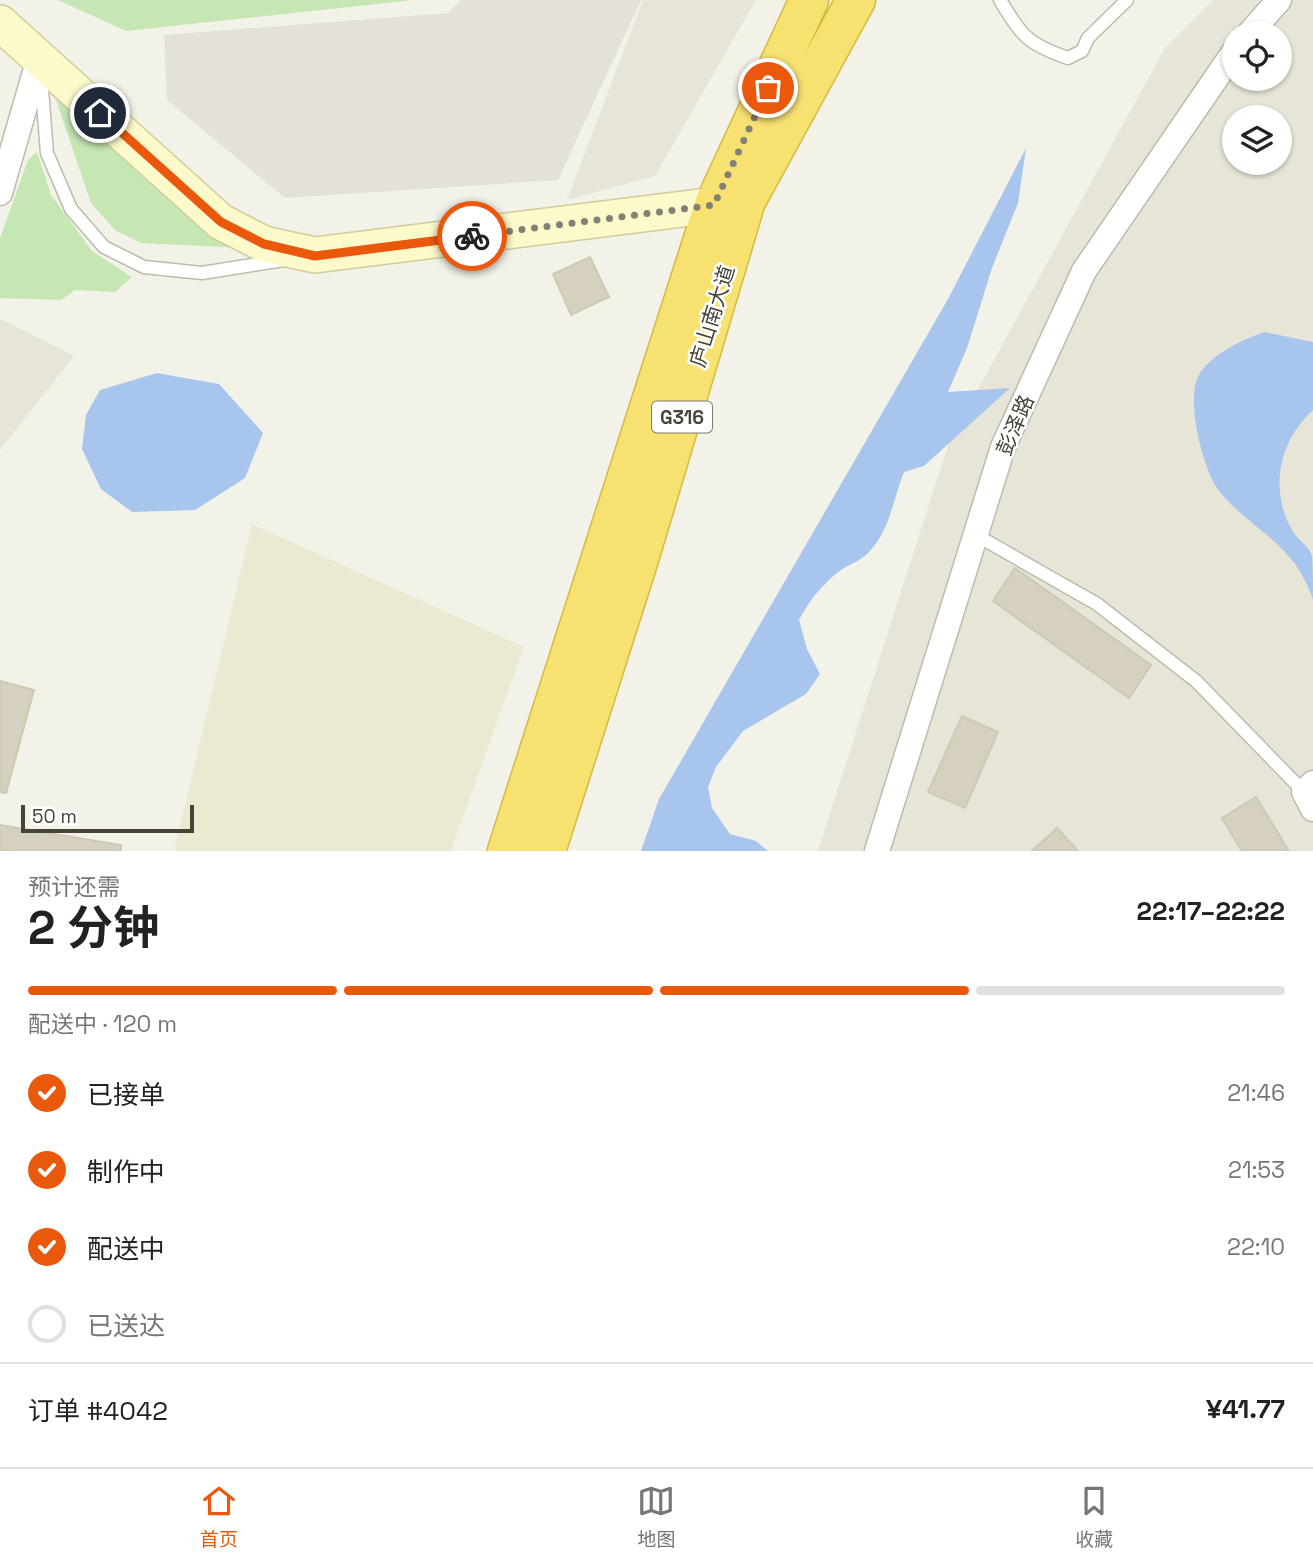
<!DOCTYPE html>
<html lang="zh">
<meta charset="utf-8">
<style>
:root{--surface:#fff;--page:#f6f6f6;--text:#222;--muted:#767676;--line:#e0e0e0;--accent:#ea580c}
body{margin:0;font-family:"Space Grotesk","Noto Sans SC",sans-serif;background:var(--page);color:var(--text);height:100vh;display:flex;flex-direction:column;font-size:26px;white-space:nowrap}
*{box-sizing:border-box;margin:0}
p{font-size:23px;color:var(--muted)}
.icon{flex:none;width:38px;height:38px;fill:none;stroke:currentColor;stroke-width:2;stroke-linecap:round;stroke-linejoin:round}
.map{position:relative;height:851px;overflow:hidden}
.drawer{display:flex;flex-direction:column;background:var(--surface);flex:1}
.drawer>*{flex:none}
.controls{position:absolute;left:1222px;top:21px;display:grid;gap:14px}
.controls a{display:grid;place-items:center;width:70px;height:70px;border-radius:50%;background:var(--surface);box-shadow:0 2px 5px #0004;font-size:35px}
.scale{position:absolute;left:21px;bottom:18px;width:173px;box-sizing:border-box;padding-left:7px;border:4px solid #474337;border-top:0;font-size:19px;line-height:24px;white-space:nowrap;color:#474337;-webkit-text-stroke:5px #fff;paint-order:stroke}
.pin{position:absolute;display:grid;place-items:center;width:60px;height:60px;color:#fff;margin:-30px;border:4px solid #fff;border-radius:50%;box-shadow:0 2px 7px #0007}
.courier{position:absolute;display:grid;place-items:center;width:70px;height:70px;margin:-35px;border:5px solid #ea580c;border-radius:50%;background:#fff;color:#222;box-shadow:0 2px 9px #0007}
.headline em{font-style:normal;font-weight:700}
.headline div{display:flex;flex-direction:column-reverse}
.headline{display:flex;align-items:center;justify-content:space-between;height:119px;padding:0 28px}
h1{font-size:46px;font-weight:700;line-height:52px}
.bar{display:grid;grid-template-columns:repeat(4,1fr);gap:10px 7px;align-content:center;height:84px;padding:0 28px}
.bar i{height:9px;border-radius:5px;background:var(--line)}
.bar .current{background:var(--accent)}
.bar p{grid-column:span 4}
.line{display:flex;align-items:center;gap:18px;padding:0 28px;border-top:2px solid var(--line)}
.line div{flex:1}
ol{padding:0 28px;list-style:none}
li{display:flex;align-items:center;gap:21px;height:77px}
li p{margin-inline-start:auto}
li .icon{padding:7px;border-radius:50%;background:var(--accent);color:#fff;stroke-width:4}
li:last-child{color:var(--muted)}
li i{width:38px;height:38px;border:4px solid var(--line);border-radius:50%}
.tabs{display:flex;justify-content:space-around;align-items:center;height:98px;border-top:2px solid var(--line);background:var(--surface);font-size:19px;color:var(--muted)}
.tabs a{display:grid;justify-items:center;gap:4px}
.tabs .current{color:var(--accent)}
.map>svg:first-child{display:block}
.residential{fill:#e7e5d7;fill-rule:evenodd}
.industrial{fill:#e3e1da}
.education{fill:#ece9d3}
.green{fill:#c6e6b4}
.water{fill:#a8c5ed}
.building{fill:#d5d0bf;stroke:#cfc9b2;stroke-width:2}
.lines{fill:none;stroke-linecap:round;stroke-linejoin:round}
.lane-casing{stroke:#bfbbac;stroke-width:15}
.street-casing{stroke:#bfbbac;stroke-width:27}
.secondary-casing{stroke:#d1cc9a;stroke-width:38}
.highway-casing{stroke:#d6b940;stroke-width:41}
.lane{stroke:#fff;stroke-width:12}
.street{stroke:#fff;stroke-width:24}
.secondary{stroke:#fcf9ca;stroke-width:35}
.highway{stroke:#f7e271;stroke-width:38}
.done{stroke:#838075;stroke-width:7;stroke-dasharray:0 12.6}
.route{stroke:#ea580c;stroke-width:9}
.labels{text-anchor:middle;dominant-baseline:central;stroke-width:5;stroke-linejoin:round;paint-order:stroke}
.shield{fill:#fff;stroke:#7e7b73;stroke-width:2}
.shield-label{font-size:19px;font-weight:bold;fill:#474337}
.street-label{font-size:21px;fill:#474337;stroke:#fff}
</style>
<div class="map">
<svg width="1313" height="851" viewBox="0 0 1313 851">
<rect width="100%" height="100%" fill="#f3f2e9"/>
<!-- residential -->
<path class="residential" d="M643 0H756L655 176 567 200Z
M1213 0H1313V851H818L949 442 1165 48ZM1234 33H1279V79H1234ZM1234 117H1279V163H1234Z
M0 319 74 356 0 450Z"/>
<!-- industrial -->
<path class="industrial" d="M461 0H641L558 180 285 198 167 100 164 35 448 13Z"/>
<!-- education -->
<path class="education" d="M252 524 524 647 451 851H174Z"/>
<!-- green -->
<path class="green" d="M58 0H414L126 31Z
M51 85 243 248 141 243 115 230 91 203Z
M37 152 51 195 92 251 132 277 115 292 75 290 61 300 0 298V238L28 160Z"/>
<!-- water -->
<path class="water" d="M1026 148 1018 203 992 268 967 348 948 392 1010 388 924 466 904 472C893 499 890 531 869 552 862 560 850 564 841 570 822 584 810 600 799 620L807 649 820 674 806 694 743 731 716 767 708 787 712 808 730 834 756 841 768 851H641L659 799 948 299Z
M1264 332 1313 342V410C1279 441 1269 489 1292 530 1297 539 1309 546 1312 556 1313 567 1313 588 1313 600 1295 543 1253 532 1219 491 1203 470 1186 402 1198 377 1210 354 1241 341 1264 332Z
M157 373 219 384 263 433 245 478 195 510 132 512 101 489 82 449 86 415 100 390Z"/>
<!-- building -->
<path class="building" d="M590 257 609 297 571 315 553 274Z
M1015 568 1151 665 1129 698 993 601Z
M0 681 34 690 6 793 0 792Z
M962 716 998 732 965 808 928 792Z
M1256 797 1289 851H1242L1222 818Z
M0 825 121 845V851H0Z
M1057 828 1078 851H1032Z"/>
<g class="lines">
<defs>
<path id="lane" d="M1000 0C1022 36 1027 44 1068 58L1082 51 1088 38 1127 0
M41 77 47 153 71 209 104 247 144 267 202 273 284 260
M976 535 1097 604 1196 681 1304 792"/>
<path id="street" d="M1250 33 1279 0
M0 193 39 58
M1313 783 1304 792 1313 809
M877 851 1003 447 1084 271 1234 52"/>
<path id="secondary" d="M0 23 221 222 264 244 315 255 739 202"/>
<path id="highway" d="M507 851 714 205 809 0
M546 851 639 559 746 201 856 0"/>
</defs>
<!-- lane casing -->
<use href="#lane" class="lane-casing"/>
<!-- street casing -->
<use href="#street" class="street-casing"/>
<!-- secondary casing -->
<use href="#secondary" class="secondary-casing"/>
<!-- highway casing -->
<use href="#highway" class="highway-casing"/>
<!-- lane -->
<use href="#lane" class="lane"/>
<!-- street -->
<use href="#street" class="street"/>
<!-- secondary -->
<use href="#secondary" class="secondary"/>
<!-- highway -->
<use href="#highway" class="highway"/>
</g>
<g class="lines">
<!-- done -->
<path class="done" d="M472 236 714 205 768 88"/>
<!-- route -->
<path class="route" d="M100 113 221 222 264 244 315 256 472 236"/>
</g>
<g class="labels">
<!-- shield labels -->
<rect class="shield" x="652" y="401.5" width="60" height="31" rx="5"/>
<g class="shield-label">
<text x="682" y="417">G316</text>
</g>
<!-- street labels -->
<g class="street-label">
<text transform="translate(712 316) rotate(-73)">庐山南大道</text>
<text transform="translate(1015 425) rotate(-67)">彭泽路</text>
</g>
</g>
</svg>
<div class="controls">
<a><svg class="icon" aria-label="locate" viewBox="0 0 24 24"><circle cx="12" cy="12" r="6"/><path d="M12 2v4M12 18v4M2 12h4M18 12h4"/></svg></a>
<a><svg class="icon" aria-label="layers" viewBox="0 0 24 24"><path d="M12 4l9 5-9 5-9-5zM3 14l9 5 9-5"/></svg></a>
</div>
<div class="scale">50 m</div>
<div class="pin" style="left:768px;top:88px;background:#ea580c"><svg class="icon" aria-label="bag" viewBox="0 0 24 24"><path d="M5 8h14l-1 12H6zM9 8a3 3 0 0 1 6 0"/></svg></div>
<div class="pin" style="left:100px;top:113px;background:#1f2937"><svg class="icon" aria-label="home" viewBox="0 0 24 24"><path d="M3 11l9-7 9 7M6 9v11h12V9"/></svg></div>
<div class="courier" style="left:472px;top:236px"><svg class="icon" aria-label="bike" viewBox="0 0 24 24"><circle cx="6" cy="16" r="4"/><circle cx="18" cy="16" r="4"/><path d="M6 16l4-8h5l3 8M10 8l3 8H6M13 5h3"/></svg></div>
</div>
<section class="drawer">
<div class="headline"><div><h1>2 分钟</h1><p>预计还需</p></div><em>22:17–22:22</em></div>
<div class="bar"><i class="current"></i><i class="current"></i><i class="current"></i><i></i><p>配送中 · 120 m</p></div>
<ol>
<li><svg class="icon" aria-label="check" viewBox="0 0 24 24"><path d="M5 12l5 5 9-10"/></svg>已接单<p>21:46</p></li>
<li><svg class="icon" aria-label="check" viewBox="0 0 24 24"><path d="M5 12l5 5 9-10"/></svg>制作中<p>21:53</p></li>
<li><svg class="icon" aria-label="check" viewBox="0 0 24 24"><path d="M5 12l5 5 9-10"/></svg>配送中<p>22:10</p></li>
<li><i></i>已送达</li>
</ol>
<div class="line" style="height:91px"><div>订单 #4042</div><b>¥41.77</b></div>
</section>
<nav class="tabs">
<a class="current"><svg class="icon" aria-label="home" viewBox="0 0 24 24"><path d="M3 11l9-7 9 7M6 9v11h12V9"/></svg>首页</a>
<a><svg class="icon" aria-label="map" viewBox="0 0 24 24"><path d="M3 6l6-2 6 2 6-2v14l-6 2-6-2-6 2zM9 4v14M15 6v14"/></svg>地图</a>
<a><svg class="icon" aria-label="saved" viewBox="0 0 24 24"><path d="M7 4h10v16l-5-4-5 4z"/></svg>收藏</a>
</nav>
